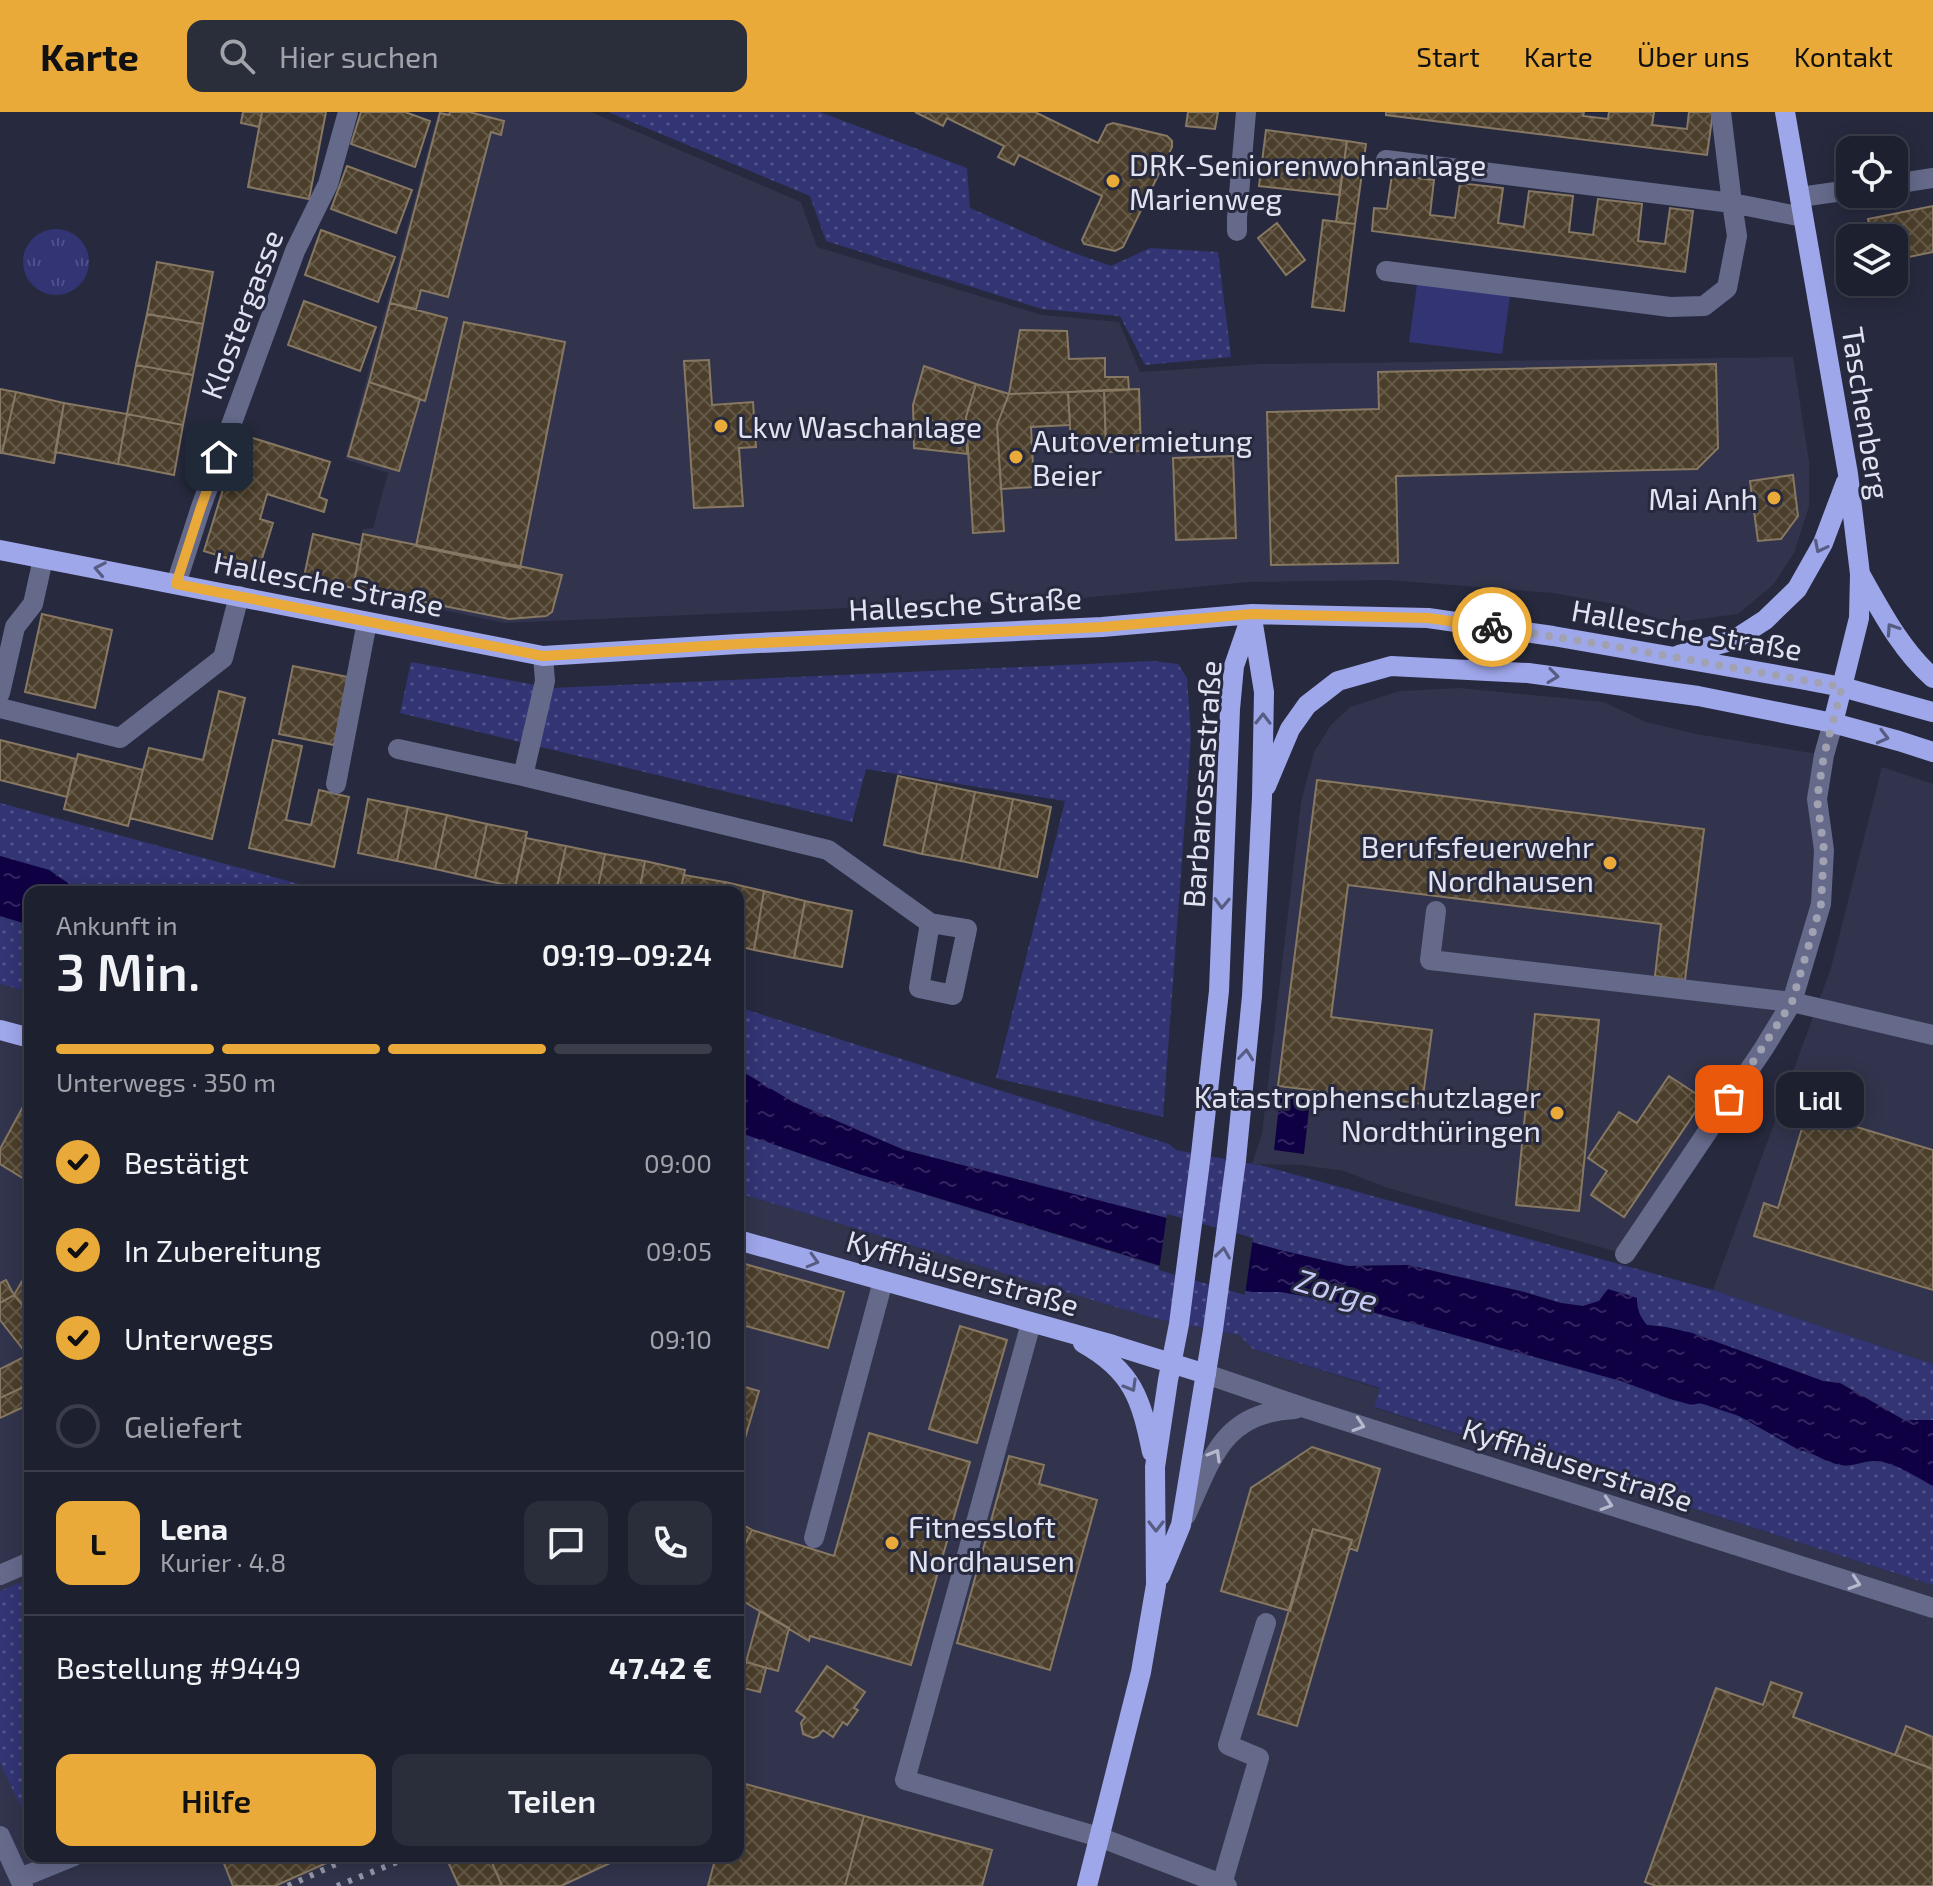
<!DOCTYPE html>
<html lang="de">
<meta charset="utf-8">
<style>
:root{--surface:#1d202e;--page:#2a2d3a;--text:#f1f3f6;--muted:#a0a3aa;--line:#3b3e4a;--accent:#eaaa39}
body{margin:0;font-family:"Exo 2",sans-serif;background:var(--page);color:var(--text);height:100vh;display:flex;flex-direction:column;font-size:30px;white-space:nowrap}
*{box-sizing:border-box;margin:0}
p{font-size:26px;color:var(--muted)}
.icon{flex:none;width:44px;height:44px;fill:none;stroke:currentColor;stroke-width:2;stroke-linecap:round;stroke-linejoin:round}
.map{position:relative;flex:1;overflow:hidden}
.panel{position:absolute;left:24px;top:774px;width:720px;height:976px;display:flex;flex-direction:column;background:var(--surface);border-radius:16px;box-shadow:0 4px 20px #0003,0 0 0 2px var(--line)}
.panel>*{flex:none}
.fabs{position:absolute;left:1836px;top:24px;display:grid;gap:16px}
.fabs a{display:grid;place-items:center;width:72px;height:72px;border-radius:16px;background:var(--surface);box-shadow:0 4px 20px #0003,0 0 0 2px var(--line);font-size:40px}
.pin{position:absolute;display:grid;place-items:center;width:68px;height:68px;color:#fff;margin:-34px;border-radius:16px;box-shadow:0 4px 12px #0006}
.courier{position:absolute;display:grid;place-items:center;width:80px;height:80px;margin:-40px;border:6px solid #eaaa39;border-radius:50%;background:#fff;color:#222;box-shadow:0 2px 10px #0007}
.bubble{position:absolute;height:56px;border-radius:16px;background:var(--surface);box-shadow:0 4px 20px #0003,0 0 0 2px var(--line);font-size:26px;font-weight:600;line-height:56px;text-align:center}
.overview em{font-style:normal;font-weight:600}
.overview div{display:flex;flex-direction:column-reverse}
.overview{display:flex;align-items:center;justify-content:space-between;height:136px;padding:0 32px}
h1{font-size:52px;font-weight:600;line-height:60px}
.bar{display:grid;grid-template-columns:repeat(4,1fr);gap:12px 8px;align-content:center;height:96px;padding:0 32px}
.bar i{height:10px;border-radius:6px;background:var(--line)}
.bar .on{background:var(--accent)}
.bar p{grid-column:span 4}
.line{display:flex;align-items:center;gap:20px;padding:0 32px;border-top:2px solid var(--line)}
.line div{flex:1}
.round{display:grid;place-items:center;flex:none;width:84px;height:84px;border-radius:16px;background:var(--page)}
ol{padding:0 32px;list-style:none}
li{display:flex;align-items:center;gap:24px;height:88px}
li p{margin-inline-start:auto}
li .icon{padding:8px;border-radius:50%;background:var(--accent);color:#111;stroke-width:4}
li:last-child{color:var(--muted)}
li i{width:44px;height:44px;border:4px solid var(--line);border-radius:50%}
.button{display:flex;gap:16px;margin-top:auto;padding:16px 32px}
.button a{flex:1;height:92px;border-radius:16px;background:var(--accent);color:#111;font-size:32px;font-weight:600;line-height:92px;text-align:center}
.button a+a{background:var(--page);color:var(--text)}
header{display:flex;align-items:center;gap:48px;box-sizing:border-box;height:112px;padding:0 40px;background:var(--accent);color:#111}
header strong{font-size:38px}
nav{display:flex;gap:44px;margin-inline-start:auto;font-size:28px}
.search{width:560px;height:72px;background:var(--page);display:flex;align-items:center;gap:20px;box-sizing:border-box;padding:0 28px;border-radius:16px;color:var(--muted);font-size:30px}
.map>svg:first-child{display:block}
.built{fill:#31344c}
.grass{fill:url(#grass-dots)}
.park{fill:url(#park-tufts)}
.garden{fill:#323474}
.water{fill:url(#water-ripples)}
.pier{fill:#272a3e}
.building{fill:url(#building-cross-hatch);stroke:#877863;stroke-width:2}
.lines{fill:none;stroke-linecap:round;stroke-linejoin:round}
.minor{stroke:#656a8b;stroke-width:20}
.major{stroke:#9fa7eb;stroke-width:20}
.rail{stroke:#9598a8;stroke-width:6;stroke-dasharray:4 8;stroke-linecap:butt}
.oneway{stroke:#575c83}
.oneway2{stroke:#b6b9cd}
.done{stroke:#a0a2b2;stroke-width:8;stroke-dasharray:0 14.4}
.route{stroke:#eaaa39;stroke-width:10}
.poi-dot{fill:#eaaa39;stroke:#272a3e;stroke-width:3}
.labels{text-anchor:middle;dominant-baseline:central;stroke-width:6;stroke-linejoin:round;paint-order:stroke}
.poi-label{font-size:30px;fill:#e1e3f1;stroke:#272a3e;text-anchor:start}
.street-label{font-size:30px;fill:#e1e3f1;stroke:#272a3e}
.water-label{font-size:32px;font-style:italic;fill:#c4caf4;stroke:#272a3e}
</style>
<header>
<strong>Karte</strong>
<div class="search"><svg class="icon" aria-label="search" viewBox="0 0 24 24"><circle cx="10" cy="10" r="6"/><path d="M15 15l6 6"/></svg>Hier suchen</div>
<nav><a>Start</a><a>Karte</a><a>Über uns</a><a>Kontakt</a></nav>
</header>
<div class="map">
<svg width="1933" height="1774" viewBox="0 0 1933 1774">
<defs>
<pattern id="grass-dots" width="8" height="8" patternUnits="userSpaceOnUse" patternTransform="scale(2)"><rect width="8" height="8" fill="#323474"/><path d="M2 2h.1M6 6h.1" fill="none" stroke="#4f5188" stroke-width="1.8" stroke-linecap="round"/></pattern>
<pattern id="park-tufts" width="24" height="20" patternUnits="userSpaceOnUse" patternTransform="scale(2)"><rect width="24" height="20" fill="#323474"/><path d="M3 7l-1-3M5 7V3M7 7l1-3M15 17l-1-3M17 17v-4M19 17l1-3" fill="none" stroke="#4f5188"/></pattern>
<pattern id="water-ripples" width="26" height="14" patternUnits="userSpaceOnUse" patternTransform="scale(2)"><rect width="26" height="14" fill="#0f0044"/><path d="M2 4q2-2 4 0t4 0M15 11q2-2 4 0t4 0" fill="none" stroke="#32255f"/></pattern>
<pattern id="building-cross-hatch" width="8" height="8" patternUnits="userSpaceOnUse" patternTransform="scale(2)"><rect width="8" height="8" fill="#4b3e2a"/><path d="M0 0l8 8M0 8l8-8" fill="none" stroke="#655a49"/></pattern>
</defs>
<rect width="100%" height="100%" fill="#272a3e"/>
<!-- built -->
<path class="built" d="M438 0H591L801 90 817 135 1042 203 1119 210 1140 260 1262 252 1793 245 1809 350V394L1794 441 1773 473 1738 502 1669 511 1620 493 1553 481 1388 468 1248 470 1081 486 505 511 351 479 363 417 373 416 388 361 345 347Z
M1459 576 1604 590 1646 610 1696 622 1824 643V738L1792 890 1625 1142 1388 1076 1344 1059 1301 1053 1252 1052 1262 1022 1301 691 1314 640 1331 613 1350 595 1400 579Z
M1882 655 1933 672V1252L1713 1178 1831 856Z
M0 872 30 880V1744H738V1081L1152 1206 1239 1223 1253 1237 1380 1277 1375 1296 1933 1473V1774H0Z"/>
<!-- grass -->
<path class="grass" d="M608 0H820L967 56 970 96 1060 136 1111 154 1150 136 1218 140 1231 245 1145 253 1120 204 1042 197 826 129 810 84Z
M1153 549 1178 552 1187 566 1191 625 1163 1005 996 966 1065 689 866 657 852 710 400 601 411 550 552 576Z
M0 691 329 780H81L49 758 0 744Z
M0 804 30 813V880L0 872Z
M738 895 1169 1032 1176 1038 1264 1054 1713 1178 1933 1252V1308H1904L1840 1271 1823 1269 1692 1221 1666 1215 1647 1213C1640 1205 1637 1198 1637 1186L1605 1180 1599 1189 1583 1194 1561 1191 1524 1180 1408 1153 1348 1154 1280 1138 1163 1105 904 1038 793 990 738 957Z
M738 1020 859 1062 1152 1152 1253 1180H1281L1336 1190 1621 1269 1670 1287 1709 1293 1739 1304 1799 1338C1814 1340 1826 1351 1841 1353 1852 1355 1863 1349 1873 1349 1894 1349 1916 1365 1933 1374V1473L1374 1295 1380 1276 1253 1237 1239 1223 1152 1206 738 1081Z
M19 1471 30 1473V1714L0 1651V1479Z"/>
<!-- park -->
<path class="park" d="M23 150a33 33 0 1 1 66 0a33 33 0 1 1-66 0Z"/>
<!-- garden -->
<path class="garden" d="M1417 172 1510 184 1502 242 1409 230Z"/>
<!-- water -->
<path class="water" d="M0 744 49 758 81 780H30V813L0 804Z
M738 957 793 990 904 1038 1163 1105 1280 1138 1348 1154 1408 1153 1524 1180 1561 1191 1583 1194 1599 1189 1608 1177 1637 1186C1637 1198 1640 1205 1647 1213L1666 1215 1692 1221 1823 1269 1840 1271 1904 1308H1933V1374C1916 1365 1894 1349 1873 1349 1863 1349 1852 1355 1841 1353 1826 1351 1814 1340 1799 1338L1739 1304 1700 1291 1692 1293 1670 1287 1621 1269 1336 1190 1281 1180H1253L1240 1178 859 1062 738 1020Z
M1280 984 1310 988 1304 1042 1274 1038Z"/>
<!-- pier -->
<path class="pier" d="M1167 1102 1253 1126 1245 1183 1159 1158Z"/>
<!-- building -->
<path class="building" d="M243 0H262L259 15 241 11Z
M262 0H326L309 87 248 75Z
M361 0H405L430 9 415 55 351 32Z
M450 0H469L504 9 501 23 491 20 448 185 421 178 416 197 390 191 440 1 449 3Z
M915 0H1035L1098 31 1107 13 1113 11 1167 24 1172 29V35L1123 135 1115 139 1084 132 1082 128 1102 84 1019 43 1014 53 998 45 1004 34 947 6 943 14Z
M1188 0H1218L1215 17 1186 14Z
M1386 0H1584L1583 4 1608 7 1609 0H1654L1652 13 1687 17 1689 0H1713L1707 43 1386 3Z
M1266 18 1347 29 1339 83 1259 74Z
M1347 29 1366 32 1355 112 1336 110Z
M347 54 412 78 396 121 331 97Z
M1392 63 1434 68 1430 103 1455 106 1460 71 1503 76 1498 111 1524 115 1529 79 1573 84 1569 120 1593 123 1598 87 1642 92 1638 129 1665 132 1670 96 1693 99 1685 160 1372 119 1374 96 1387 97Z
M1933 94V140L1894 148V126H1871L1868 107Z
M1323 108 1355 112 1344 199 1312 195Z
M1277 111 1305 148 1286 163 1258 126Z
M321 118 395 145 378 190 305 163Z
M157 150 213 160 203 212 147 202Z
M304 189 376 215 360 259 288 233Z
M390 191 447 206 425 289 369 270Z
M147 202 203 212 193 263 136 253Z
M464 210 565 230 520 456 416 434Z
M1020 218 1067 219 1069 247 1105 246V265H1128L1129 278 1009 282Z
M709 248 712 293 753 290 756 335 739 336 743 394 694 396 684 249Z
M1716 252 1718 336 1697 357 1396 364 1398 451 1271 453 1267 300 1379 297 1378 260Z
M136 253 193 263 183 313 127 302Z
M924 254 976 272 966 305 967 342 914 336 913 293Z
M369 270 420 287 399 359 348 344Z
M976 272 1009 282 997 313 1004 419 973 421 966 305Z
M0 277 16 280 2 341H0Z
M1139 277 1141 339 1106 340 1104 278Z
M1104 278 1106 330 1071 332 1068 280Z
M16 280 64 291 54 351 2 341Z
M1068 280 1070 313 1031 315 1034 375 1001 377 997 313 1009 282Z
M64 291 127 302 118 352 55 340Z
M127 302 183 313 174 363 118 352Z
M240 322 330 350 319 385 327 388 324 400 267 382 260 407 273 411 259 456 204 439Z
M1233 344 1236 426 1176 428 1173 346Z
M1793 363 1798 404 1781 427 1758 429 1750 369Z
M313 422 361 433 353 476 304 465Z
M363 422 562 463 552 500 546 504 509 507 353 476Z
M42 502 112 518 95 596 25 580Z
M293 554 348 565 334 633 279 622Z
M219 579 245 586 212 727 130 706 149 636 203 648Z
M0 628 76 647 67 685 0 668Z
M273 628 302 634 286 708 311 713 319 678 349 685 334 755 249 736Z
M78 642 143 658 128 714 64 697Z
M898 664 937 672 922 742 884 733Z
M1317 668 1704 717 1685 868 1655 864 1661 812 1348 773 1331 905 1432 918 1422 992 1278 974Z
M937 672 975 680 961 749 922 742Z
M975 680 1013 687 999 757 961 749Z
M368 687 408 695 397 749 358 741Z
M1013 687 1051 695 1037 765 999 757Z
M408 695 447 703 435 757 397 749Z
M447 703 487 712 475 766 435 757Z
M487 712 527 720 515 775 475 766Z
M526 726 566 734 556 780H514Z
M566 734 605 742 597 780H556Z
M605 742 645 749 639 780H597Z
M645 749 685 758 680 780H639Z
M684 763 725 770 723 780H680Z
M725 770 764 779 754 838 738 834V780H723Z
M764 779 805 789 794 846 754 838Z
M805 789 852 799 842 855 794 846Z
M1535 902 1599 908 1579 1099 1516 1093Z
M1669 964 1704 987 1624 1105 1591 1083 1607 1059 1588 1046 1619 1000 1637 1011Z
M26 989 30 991V1060L26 1068 0 1052V1037Z
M1807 1000 1933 1038V1178L1754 1124 1764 1091 1778 1096Z
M738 1150 844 1180 828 1236 738 1212Z
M30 1156V1202L14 1183Z
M6 1168 14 1183 0 1191V1171Z
M14 1183 30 1202V1246L0 1208V1191Z
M960 1214 1007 1228 977 1331 929 1317Z
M28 1243 30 1246V1272L0 1286V1257Z
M30 1272V1292L0 1306V1286Z
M738 1273 759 1279 738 1350Z
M869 1321 970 1350 911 1553 810 1524 809 1529 738 1486V1446L752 1418 834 1444Z
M1312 1335 1380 1357 1357 1439 1349 1436 1352 1428 1313 1417 1290 1499 1221 1479 1251 1376Z
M1009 1344 1044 1353 1039 1372 1097 1388 1050 1558 957 1531Z
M738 1410 752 1418 738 1446Z
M1313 1417 1352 1428 1297 1614 1258 1602Z
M760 1499 789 1516 778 1559 746 1550Z
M746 1550 766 1556 760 1580 739 1575Z
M827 1554 865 1580 854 1596 858 1598 847 1613 843 1610 833 1625 823 1618 818 1624 813 1626 803 1622 801 1611 805 1605 796 1599Z
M1771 1570 1802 1581 1793 1605 1933 1657V1774H1656L1645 1770 1716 1576 1763 1593Z
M1906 1614 1933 1625V1657L1895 1643Z
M738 1670 864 1704 845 1774H708L716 1744H738Z
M864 1704 992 1738 982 1774H845Z
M221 1744H342L275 1774H233Z
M467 1744H489L502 1774H459L449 1752Z
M489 1744H625L561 1774H502Z"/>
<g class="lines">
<!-- minor -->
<path class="minor" d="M1721 0 1732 91 1803 105
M1386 48 1732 91 1737 124 1727 176 1704 194 1670 195 1386 159
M1894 72 1933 66
M1800 85 1850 78
M1237 119V106L1246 0
M176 472 201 395 295 139 328 72 348 0
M543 544 545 569 523 664 828 738 930 811 919 876 953 883 967 817 930 811
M0 581 15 515 33 492 43 447
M0 596 120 626 223 546 239 484
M398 637 523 664
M336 672 367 510
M1436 799 1430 848 1792 890 1933 923
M1625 1142 1764 936 1792 890 1821 792 1824 738 1817 687 1824 643 1833 611
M1031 1211 905 1668 1099 1725 1227 1774
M1206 1262 1308 1297 1933 1496
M1186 1403C1212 1346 1223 1300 1295 1297
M814 1426 883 1169
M0 1463 30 1450
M0 1724 23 1774
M20 1766 74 1744
M1222 1772 1259 1646 1228 1633 1266 1511"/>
<!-- major -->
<path class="major" d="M1785 0 1848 362 1860 462 1859 506 1833 611
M0 438 543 544 738 532 1102 515 1252 502 1428 506 1553 524 1800 567 1842 575 1933 600
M1860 462C1881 499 1901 538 1933 566
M1679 543 1734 528 1765 508 1797 477 1823 431 1846 370
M1266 674 1290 617 1307 593 1338 569 1391 554 1528 561 1698 584 1833 611 1899 629 1933 640
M0 918 30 926
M738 1128 1113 1233 1206 1262
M1083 1231C1133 1259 1141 1287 1152 1340
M1160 1464 1181 1413 1213 1218 1236 1048 1252 884 1262 685 1264 580 1252 506
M1087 1774 1141 1560 1156 1473 1155 1355 1168 1268 1179 1212 1201 1042 1219 879 1230 597 1234 554 1252 502"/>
<!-- rail -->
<path class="rail" d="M288 1774 354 1744
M337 1774 412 1744"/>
</g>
<!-- one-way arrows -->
<defs><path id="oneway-chevron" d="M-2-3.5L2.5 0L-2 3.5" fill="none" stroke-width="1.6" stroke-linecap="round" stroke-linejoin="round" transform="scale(2)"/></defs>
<g class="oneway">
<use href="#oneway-chevron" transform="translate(1820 435) rotate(117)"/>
<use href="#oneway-chevron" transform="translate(100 457) rotate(-169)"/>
<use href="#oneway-chevron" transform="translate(1892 517) rotate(-124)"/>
<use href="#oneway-chevron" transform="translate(1553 564) rotate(8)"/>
<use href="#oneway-chevron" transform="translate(1263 607) rotate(-89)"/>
<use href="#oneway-chevron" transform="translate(1883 625) rotate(15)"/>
<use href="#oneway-chevron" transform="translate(1222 791) rotate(92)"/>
<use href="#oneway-chevron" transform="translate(1246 943) rotate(-84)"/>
<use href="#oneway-chevron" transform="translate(1223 1141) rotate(-82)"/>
<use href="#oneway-chevron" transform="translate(813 1149) rotate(16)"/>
<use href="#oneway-chevron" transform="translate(1131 1274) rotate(60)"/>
<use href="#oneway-chevron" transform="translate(1156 1414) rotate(90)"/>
</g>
<g class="oneway2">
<use href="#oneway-chevron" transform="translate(1359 1313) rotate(18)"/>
<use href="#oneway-chevron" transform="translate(1215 1343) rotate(-60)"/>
<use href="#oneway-chevron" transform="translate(1607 1392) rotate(18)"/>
<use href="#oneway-chevron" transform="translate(1855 1471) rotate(18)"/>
</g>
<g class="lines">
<!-- done -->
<path class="done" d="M1492 515 1606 533 1842 575 1824 643 1817 687 1824 738 1821 792 1792 890 1729 987"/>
<!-- route -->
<path class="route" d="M219 345 201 395 176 472 543 544 738 532 1102 515 1252 502 1428 506 1492 515"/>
</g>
<!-- markers -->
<g class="poi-dot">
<circle cx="1113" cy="69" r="8"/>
<circle cx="721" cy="314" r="8"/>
<circle cx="1016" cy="345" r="8"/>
<circle cx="1774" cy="386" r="8"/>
<circle cx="1610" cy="751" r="8"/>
<circle cx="1557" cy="1001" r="8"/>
<circle cx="892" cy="1431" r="8"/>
</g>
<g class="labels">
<!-- poi labels -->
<g class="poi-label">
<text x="1129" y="52">DRK-Seniorenwohnanlage<tspan x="1129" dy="34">Marienweg</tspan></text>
<text x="737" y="314">Lkw Waschanlage</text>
<text x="1032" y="328">Autovermietung<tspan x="1032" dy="34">Beier</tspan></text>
<text x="1758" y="386" text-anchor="end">Mai Anh</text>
<text x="1594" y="734" text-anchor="end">Berufsfeuerwehr<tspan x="1594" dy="34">Nordhausen</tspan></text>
<text x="1541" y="984" text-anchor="end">Katastrophenschutzlager<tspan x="1541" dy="34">Nordthüringen</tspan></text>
<text x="908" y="1414">Fitnessloft<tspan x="908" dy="34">Nordhausen</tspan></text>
</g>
<!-- street labels -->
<g class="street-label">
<text transform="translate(241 202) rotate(-69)">Klostergasse</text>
<text transform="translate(1867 301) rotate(81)">Taschenberg</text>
<text transform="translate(329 471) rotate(11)">Hallesche Straße</text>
<text transform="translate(965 491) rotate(-3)">Hallesche Straße</text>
<text transform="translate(1687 517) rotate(10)">Hallesche Straße</text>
<text transform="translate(1201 672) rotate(-86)">Barbarossastraße</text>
<text transform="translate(963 1160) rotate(16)">Kyffhäuserstraße</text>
<text transform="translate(1578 1352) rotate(18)">Kyffhäuserstraße</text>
</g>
<!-- water labels -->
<g class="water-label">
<text transform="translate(1337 1177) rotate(16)">Zorge</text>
</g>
</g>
</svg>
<div class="fabs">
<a><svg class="icon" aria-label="locate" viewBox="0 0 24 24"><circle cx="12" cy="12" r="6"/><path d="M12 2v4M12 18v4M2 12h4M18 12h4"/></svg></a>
<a><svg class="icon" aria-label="layers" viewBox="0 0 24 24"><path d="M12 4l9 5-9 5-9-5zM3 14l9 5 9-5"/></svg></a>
</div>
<div class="pin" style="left:1729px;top:987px;background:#ea580c"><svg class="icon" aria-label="bag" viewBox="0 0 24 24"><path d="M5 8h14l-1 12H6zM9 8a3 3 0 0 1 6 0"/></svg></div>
<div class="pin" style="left:219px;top:345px;background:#1f2937"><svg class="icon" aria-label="home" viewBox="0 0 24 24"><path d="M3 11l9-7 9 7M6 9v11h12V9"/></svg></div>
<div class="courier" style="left:1492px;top:515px"><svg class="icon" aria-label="bike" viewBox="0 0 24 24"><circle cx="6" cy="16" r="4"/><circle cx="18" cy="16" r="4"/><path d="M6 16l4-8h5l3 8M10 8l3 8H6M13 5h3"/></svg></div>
<div class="bubble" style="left:1776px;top:960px;width:88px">Lidl</div>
<section class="panel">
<div class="overview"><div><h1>3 Min.</h1><p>Ankunft in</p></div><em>09:19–09:24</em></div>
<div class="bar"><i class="on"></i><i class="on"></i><i class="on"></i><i></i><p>Unterwegs · 350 m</p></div>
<ol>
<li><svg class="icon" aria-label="check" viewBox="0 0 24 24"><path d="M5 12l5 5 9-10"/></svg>Bestätigt<p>09:00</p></li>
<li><svg class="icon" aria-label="check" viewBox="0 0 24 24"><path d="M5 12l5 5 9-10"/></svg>In Zubereitung<p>09:05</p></li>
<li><svg class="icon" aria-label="check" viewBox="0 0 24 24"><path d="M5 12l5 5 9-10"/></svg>Unterwegs<p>09:10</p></li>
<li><i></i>Geliefert</li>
</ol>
<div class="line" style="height:144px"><b class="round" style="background:var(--accent);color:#111">L</b><div><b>Lena</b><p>Kurier · 4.8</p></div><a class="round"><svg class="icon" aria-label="chat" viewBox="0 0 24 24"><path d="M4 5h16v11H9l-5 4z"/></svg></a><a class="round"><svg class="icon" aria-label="phone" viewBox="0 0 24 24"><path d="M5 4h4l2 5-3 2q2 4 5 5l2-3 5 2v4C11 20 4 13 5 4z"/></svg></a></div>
<div class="line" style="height:104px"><div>Bestellung #9449</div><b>47.42 €</b></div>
<div class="button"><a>Hilfe</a><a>Teilen</a></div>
</section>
</div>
